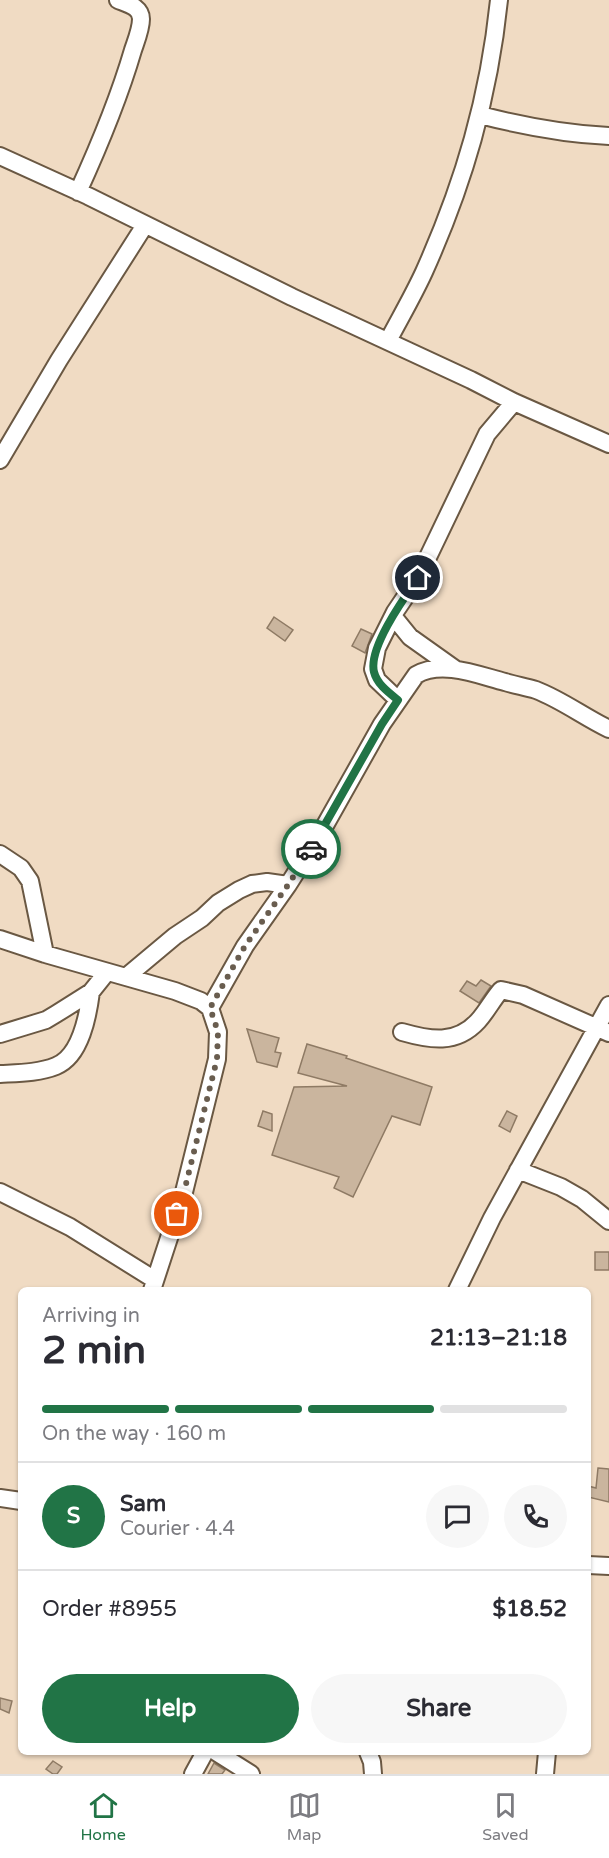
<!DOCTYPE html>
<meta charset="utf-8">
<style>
:root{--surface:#fff;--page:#f7f7f7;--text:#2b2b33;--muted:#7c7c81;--line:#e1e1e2;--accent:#217446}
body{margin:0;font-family:"Varela Round",sans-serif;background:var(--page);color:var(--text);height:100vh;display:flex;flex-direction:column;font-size:22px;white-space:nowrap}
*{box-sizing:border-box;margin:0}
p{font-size:20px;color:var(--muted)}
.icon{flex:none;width:33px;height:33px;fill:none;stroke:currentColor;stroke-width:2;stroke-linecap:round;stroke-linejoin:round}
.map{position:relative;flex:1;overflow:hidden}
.side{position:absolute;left:18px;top:1287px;width:573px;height:468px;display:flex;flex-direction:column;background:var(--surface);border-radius:9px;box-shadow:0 2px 4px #0004}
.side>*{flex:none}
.pin{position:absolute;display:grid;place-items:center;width:51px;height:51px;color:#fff;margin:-26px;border:3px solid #fff;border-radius:50%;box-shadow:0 2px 6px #0007}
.courier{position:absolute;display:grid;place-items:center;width:60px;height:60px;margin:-30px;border:4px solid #217446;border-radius:50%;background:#fff;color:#222;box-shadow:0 2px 8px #0007}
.head em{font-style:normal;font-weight:700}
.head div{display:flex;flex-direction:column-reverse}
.head{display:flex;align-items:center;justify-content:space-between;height:102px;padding:0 24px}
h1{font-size:39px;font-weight:700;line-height:45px}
.bar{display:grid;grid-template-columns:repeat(4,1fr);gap:9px 6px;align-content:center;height:72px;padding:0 24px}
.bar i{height:8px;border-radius:4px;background:var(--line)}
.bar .active{background:var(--accent)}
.bar p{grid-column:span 4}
.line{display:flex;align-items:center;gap:15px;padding:0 24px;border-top:2px solid var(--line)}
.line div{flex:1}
.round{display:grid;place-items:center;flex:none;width:63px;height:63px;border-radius:32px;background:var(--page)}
.action{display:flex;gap:12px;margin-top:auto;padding:12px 24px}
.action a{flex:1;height:69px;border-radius:36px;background:var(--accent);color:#fff;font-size:24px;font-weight:700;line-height:69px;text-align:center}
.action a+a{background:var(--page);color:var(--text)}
.tab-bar{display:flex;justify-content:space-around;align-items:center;height:84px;border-top:2px solid var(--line);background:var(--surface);font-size:16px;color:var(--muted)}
.tab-bar a{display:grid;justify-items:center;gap:3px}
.tab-bar .active{color:var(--accent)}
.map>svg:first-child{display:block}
.building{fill:#cab59e;stroke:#8e7a64;stroke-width:1.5}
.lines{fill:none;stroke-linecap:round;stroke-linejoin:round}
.minor-casing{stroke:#6a5843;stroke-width:20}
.minor{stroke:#fff;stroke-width:16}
.done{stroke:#695d4f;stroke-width:6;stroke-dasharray:0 10.8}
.route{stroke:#217446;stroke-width:8}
</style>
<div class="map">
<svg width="609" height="1774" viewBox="0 0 609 1774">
<rect width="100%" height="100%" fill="#f0dbc3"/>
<!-- building -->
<path class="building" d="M274 617 293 630 285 641 267 628Z
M361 629 372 634 365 653 352 646Z
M481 980 491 986 479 1003 460 991 467 981 476 986Z
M247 1029 279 1038 275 1052 281 1053 277 1067 257 1062Z
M307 1044 347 1056 346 1058 432 1087 420 1125 392 1116 353 1197 334 1188 339 1177 272 1155 294 1087 347 1086 298 1073Z
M263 1111 272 1114V1131L258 1126Z
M507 1111 517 1116 510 1132 499 1126Z
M595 1252H609V1270H595Z
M598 1468 609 1469V1502L588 1497V1486L596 1488Z
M0 1698 12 1701 9 1713 0 1709Z
M53 1761 62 1767 57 1774H53L46 1769Z
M214 1763 225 1770 222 1774H208Z"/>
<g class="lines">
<defs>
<path id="minor" d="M480 115C523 126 565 134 609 136
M0 156 88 196 292 297 471 380 514 402 609 444
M78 192C99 146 119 98 133 50 136 41 141 29 141 19 141 7 128 4 118 0
M388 341C400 318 413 296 424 272 464 183 489 97 499 0
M0 460 59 360 145 225
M393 616 410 637 455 669
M398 700 377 680 373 669 377 648 395 612 418 578 487 434 514 402
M0 854 21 868 30 881 45 954
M0 939 45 954 175 991 201 1001 210 1008 218 1032 217 1059 184 1192 152 1290
M126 977 175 936 202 918 218 903 239 890 252 884 267 882 288 885
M210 1008 245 946 288 885 319 836 382 724 416 675C442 660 478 675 505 682 515 685 526 687 536 690 562 700 584 717 609 729
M402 1032C430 1040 456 1045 478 1021 487 1011 493 999 501 990L523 995 609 1033
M0 1034 46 1020 56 1014 91 992 107 972
M0 1074C18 1073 39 1073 56 1066 81 1056 88 1015 91 992
M518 1170 561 1187 582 1199 609 1221
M0 1192 70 1227 155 1280
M457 1290 492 1218 609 1005
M0 1498 21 1501
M588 1565 609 1566
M216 1752 251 1774
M368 1752 372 1762 373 1774
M193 1774 205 1752
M545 1774 547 1752"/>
</defs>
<!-- minor casing -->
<use href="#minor" class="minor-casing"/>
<!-- minor -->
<use href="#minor" class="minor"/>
</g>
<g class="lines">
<!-- done -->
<path class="done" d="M177 1214 184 1192 217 1059 218 1032 210 1008 245 946 288 885 311 849"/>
<!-- route -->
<path class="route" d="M311 849 382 724 398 700C388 692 377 684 374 672 368 648 404 598 418 578"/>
</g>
</svg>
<div class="pin" style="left:177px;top:1214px;background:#ea580c"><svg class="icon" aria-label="bag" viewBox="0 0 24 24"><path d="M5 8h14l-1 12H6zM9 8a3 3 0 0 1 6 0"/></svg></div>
<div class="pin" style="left:418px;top:578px;background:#1f2937"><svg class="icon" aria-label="home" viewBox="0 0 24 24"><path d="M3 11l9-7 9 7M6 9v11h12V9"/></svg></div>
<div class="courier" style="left:311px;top:849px"><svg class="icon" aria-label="car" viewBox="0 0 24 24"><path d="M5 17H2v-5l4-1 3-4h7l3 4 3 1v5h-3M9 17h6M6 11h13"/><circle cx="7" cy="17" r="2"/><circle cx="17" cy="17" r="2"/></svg></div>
<section class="side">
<div class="head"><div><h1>2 min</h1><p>Arriving in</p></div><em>21:13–21:18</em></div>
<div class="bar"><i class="active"></i><i class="active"></i><i class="active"></i><i></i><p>On the way · 160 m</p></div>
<div class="line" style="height:108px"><b class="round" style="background:var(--accent);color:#fff">S</b><div><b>Sam</b><p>Courier · 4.4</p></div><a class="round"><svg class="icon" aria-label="chat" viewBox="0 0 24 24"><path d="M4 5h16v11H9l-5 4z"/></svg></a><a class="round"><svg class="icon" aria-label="phone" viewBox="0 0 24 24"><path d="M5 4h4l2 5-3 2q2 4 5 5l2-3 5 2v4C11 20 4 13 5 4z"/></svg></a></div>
<div class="line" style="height:78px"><div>Order #8955</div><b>$18.52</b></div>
<div class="action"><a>Help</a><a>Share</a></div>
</section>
</div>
<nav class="tab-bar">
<a class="active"><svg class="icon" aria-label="home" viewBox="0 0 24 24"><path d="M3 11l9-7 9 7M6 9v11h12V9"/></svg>Home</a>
<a><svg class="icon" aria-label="map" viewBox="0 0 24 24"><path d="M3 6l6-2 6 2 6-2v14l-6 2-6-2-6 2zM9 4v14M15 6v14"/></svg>Map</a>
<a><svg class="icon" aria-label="saved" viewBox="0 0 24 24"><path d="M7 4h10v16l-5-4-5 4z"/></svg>Saved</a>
</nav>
